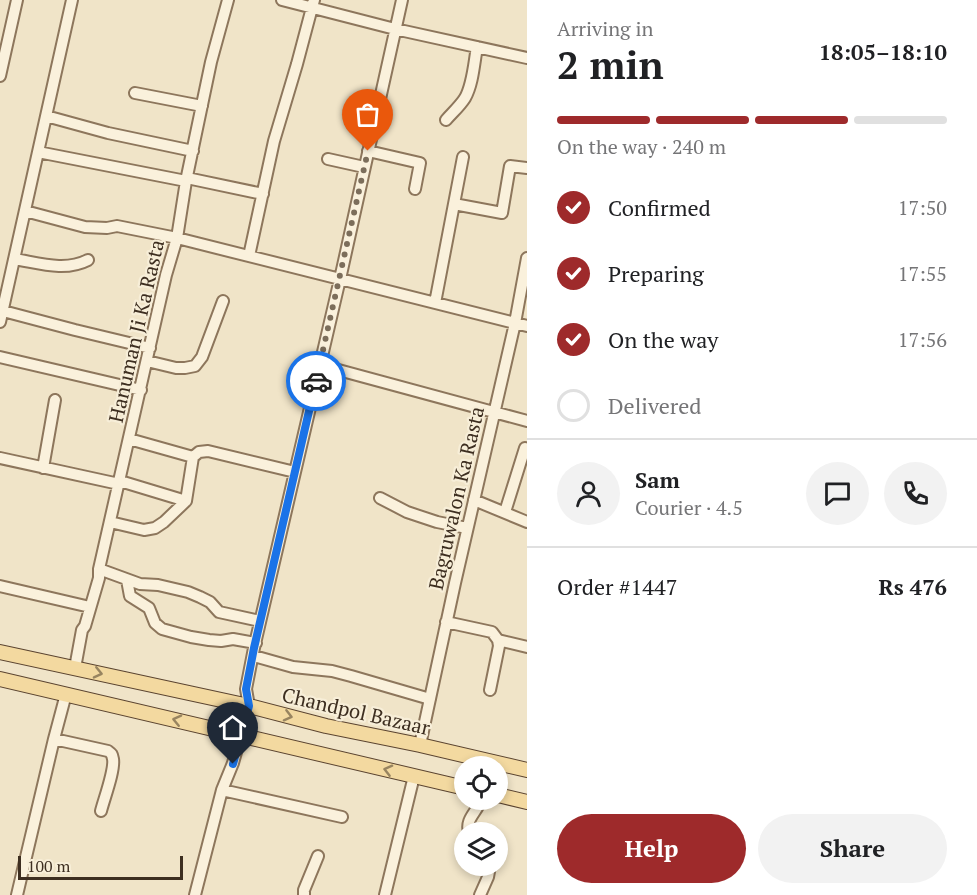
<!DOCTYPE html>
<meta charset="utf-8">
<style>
:root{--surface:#fff;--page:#f2f2f2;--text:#202124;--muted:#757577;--line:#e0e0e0;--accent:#9e2a2b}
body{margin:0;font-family:"PT Serif",serif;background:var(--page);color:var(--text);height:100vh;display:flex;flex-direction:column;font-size:22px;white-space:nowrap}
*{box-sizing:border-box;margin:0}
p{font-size:20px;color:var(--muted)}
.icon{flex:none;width:33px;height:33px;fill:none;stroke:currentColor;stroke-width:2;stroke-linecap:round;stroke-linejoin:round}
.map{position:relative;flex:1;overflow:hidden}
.sheet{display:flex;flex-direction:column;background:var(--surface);width:450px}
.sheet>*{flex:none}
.buttons{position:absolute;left:454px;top:756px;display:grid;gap:12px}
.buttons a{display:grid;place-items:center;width:54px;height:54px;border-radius:50%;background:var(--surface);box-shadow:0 3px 9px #0003;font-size:30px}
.scale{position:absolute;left:18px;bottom:15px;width:165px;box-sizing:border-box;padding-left:6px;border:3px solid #3d2e20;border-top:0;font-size:16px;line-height:21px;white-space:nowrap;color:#3d2e20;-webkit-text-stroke:4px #f7eed8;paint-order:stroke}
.pin{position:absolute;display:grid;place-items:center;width:51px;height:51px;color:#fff;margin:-62px -26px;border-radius:50% 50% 50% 0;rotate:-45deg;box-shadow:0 0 6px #0007}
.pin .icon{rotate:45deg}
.courier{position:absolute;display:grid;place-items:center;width:60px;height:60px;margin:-30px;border:4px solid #1a73e8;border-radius:50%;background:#fff;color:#222;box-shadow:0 2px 8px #0007}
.head em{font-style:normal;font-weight:600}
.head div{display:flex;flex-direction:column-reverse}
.head{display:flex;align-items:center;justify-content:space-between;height:102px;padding:0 30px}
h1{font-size:39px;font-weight:600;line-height:45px}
.bar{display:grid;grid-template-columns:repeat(4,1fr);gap:9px 6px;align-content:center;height:72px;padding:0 30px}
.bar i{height:8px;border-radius:4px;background:var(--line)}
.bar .selected{background:var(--accent)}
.bar p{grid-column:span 4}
.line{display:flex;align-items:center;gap:15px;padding:0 30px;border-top:2px solid var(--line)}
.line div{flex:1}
.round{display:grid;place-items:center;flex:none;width:63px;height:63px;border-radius:32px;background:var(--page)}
ol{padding:0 30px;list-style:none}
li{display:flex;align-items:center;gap:18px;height:66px}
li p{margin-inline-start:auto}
li .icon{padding:6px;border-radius:50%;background:var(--accent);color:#fff;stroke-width:4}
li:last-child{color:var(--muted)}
li i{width:33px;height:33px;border:3px solid var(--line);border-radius:50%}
.primary-button{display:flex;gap:12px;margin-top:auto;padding:12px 30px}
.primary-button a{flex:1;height:69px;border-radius:36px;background:var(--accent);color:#fff;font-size:24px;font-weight:600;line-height:69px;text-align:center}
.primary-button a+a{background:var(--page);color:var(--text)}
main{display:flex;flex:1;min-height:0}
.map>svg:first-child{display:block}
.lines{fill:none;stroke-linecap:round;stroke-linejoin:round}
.minor-casing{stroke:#8d765c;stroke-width:14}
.major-casing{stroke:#5b4430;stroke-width:16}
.minor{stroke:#faf1dc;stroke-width:10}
.major{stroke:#f3d9a0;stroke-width:14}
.oneway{stroke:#988460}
.done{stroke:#7c6e5b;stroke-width:6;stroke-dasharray:0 10.8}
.route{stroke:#1a73e8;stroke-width:8}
.labels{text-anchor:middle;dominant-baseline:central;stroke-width:4.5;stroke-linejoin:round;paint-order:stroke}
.street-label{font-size:20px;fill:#3d2e20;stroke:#f7eed8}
</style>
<main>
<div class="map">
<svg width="527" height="895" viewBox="0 0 527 895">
<rect width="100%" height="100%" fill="#f0e4c8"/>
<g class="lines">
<defs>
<path id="minor" d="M282 0 395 29 527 58
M0 76 17 0
M135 93 202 106
M46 116 108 133 193 151
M446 120C452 113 460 106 465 98 473 84 474 63 477 47
M368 151 420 163 415 189
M38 152 186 181
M328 159 364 167
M187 178 263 194
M454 204 502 213 510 166 527 168
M25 211 85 227 107 228 117 226 177 238 527 326
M249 256 274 141 297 64 314 0
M14 259C39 263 65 272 88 260
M435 303 463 157
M3 311 75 330 150 348
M0 322 72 0
M0 357 141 390
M147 361 176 368H185L195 366 202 357 223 301
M320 365 527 421
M129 439 193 457
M0 458 119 484
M43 468 55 400
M120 481 186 501
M380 498 407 512 437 522 467 528
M474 500 527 522
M505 512 525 448
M110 522 144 530 155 528 164 522 186 501 193 457 199 452 208 451 295 472
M99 569 140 584 158 585 188 592 200 597 210 602 219 612 260 621
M127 580 130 596 149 608 155 623 162 629 191 637 209 640 221 641 233 639 256 643
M0 586 90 607
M446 622 492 632 498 640 499 646 490 690
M498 640 527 647
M254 656 293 667 332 671 351 676 430 699
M75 668 82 630 85 626 99 578V569L166 275 177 238 186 181 211 62 228 0
M54 739 108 751C112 754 112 754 113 759 115 770 104 799 101 811
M420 745 455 583 515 323 527 258
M222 790 342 817
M469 832C465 819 477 812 481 800
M17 895 54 739 66 694
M195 895 222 790 233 763 249 706 246 689 254 648 340 279 402 0
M304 895V890L318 856
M385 895 414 776
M480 895 488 877 490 866"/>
<path id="major" d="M0 652 249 706 326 726 420 745 527 770
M0 679 465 788
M498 795 527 802"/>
</defs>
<!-- minor casing -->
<use href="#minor" class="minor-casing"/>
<!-- major casing -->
<use href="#major" class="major-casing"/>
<!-- minor -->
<use href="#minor" class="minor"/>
<!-- major -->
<use href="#major" class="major"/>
</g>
<!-- one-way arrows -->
<defs><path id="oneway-chevron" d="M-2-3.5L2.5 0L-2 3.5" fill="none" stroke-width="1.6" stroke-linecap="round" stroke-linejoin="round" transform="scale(1.5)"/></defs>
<g class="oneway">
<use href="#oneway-chevron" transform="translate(98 673) rotate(13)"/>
<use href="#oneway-chevron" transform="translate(288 716) rotate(14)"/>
<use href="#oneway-chevron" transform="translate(177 720) rotate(-167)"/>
<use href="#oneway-chevron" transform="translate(388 770) rotate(-166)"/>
</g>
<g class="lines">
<!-- done -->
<path class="done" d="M316 381 368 151"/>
<!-- route -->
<path class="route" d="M233 764 249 706 246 689 254 648 316 381"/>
</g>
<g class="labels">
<!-- street labels -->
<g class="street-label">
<text transform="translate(136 331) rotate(-77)">Hanuman Ji Ka Rasta</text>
<text transform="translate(456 498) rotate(-77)">Bagruwalon Ka Rasta</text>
<text transform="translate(356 711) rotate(13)">Chandpol Bazaar</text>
</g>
</g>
</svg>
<div class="buttons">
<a><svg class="icon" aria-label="locate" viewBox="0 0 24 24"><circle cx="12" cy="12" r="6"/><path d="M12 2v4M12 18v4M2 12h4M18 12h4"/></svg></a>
<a><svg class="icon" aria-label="layers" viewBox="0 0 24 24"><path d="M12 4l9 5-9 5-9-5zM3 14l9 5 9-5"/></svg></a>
</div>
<div class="scale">100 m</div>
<div class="pin" style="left:368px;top:151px;background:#ea580c"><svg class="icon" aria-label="bag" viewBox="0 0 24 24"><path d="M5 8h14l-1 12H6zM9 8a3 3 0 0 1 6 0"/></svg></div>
<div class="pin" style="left:233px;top:764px;background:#1f2937"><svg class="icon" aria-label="home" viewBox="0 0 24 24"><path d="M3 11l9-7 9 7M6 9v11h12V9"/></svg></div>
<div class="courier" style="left:316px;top:381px"><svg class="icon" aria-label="car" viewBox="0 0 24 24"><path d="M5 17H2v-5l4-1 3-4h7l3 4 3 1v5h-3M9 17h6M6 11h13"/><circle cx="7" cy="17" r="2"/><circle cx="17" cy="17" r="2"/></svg></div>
</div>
<section class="sheet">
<div class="head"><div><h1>2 min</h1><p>Arriving in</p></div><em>18:05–18:10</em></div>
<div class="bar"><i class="selected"></i><i class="selected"></i><i class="selected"></i><i></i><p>On the way · 240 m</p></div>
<ol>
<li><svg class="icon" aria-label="check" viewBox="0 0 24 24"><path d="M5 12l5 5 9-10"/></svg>Confirmed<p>17:50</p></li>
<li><svg class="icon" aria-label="check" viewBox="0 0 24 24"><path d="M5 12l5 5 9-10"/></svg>Preparing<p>17:55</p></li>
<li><svg class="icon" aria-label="check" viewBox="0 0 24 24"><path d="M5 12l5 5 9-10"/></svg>On the way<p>17:56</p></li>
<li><i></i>Delivered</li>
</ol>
<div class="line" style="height:108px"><a class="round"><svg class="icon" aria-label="person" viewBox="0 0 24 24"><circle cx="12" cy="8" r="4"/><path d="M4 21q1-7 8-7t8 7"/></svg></a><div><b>Sam</b><p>Courier · 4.5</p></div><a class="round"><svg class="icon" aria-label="chat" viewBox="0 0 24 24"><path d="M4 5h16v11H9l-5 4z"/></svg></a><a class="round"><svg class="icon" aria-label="phone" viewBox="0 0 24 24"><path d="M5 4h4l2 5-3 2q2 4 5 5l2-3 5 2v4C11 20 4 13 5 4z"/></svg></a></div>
<div class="line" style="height:78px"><div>Order #1447</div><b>Rs 476</b></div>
<div class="primary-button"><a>Help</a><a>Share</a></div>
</section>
</main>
